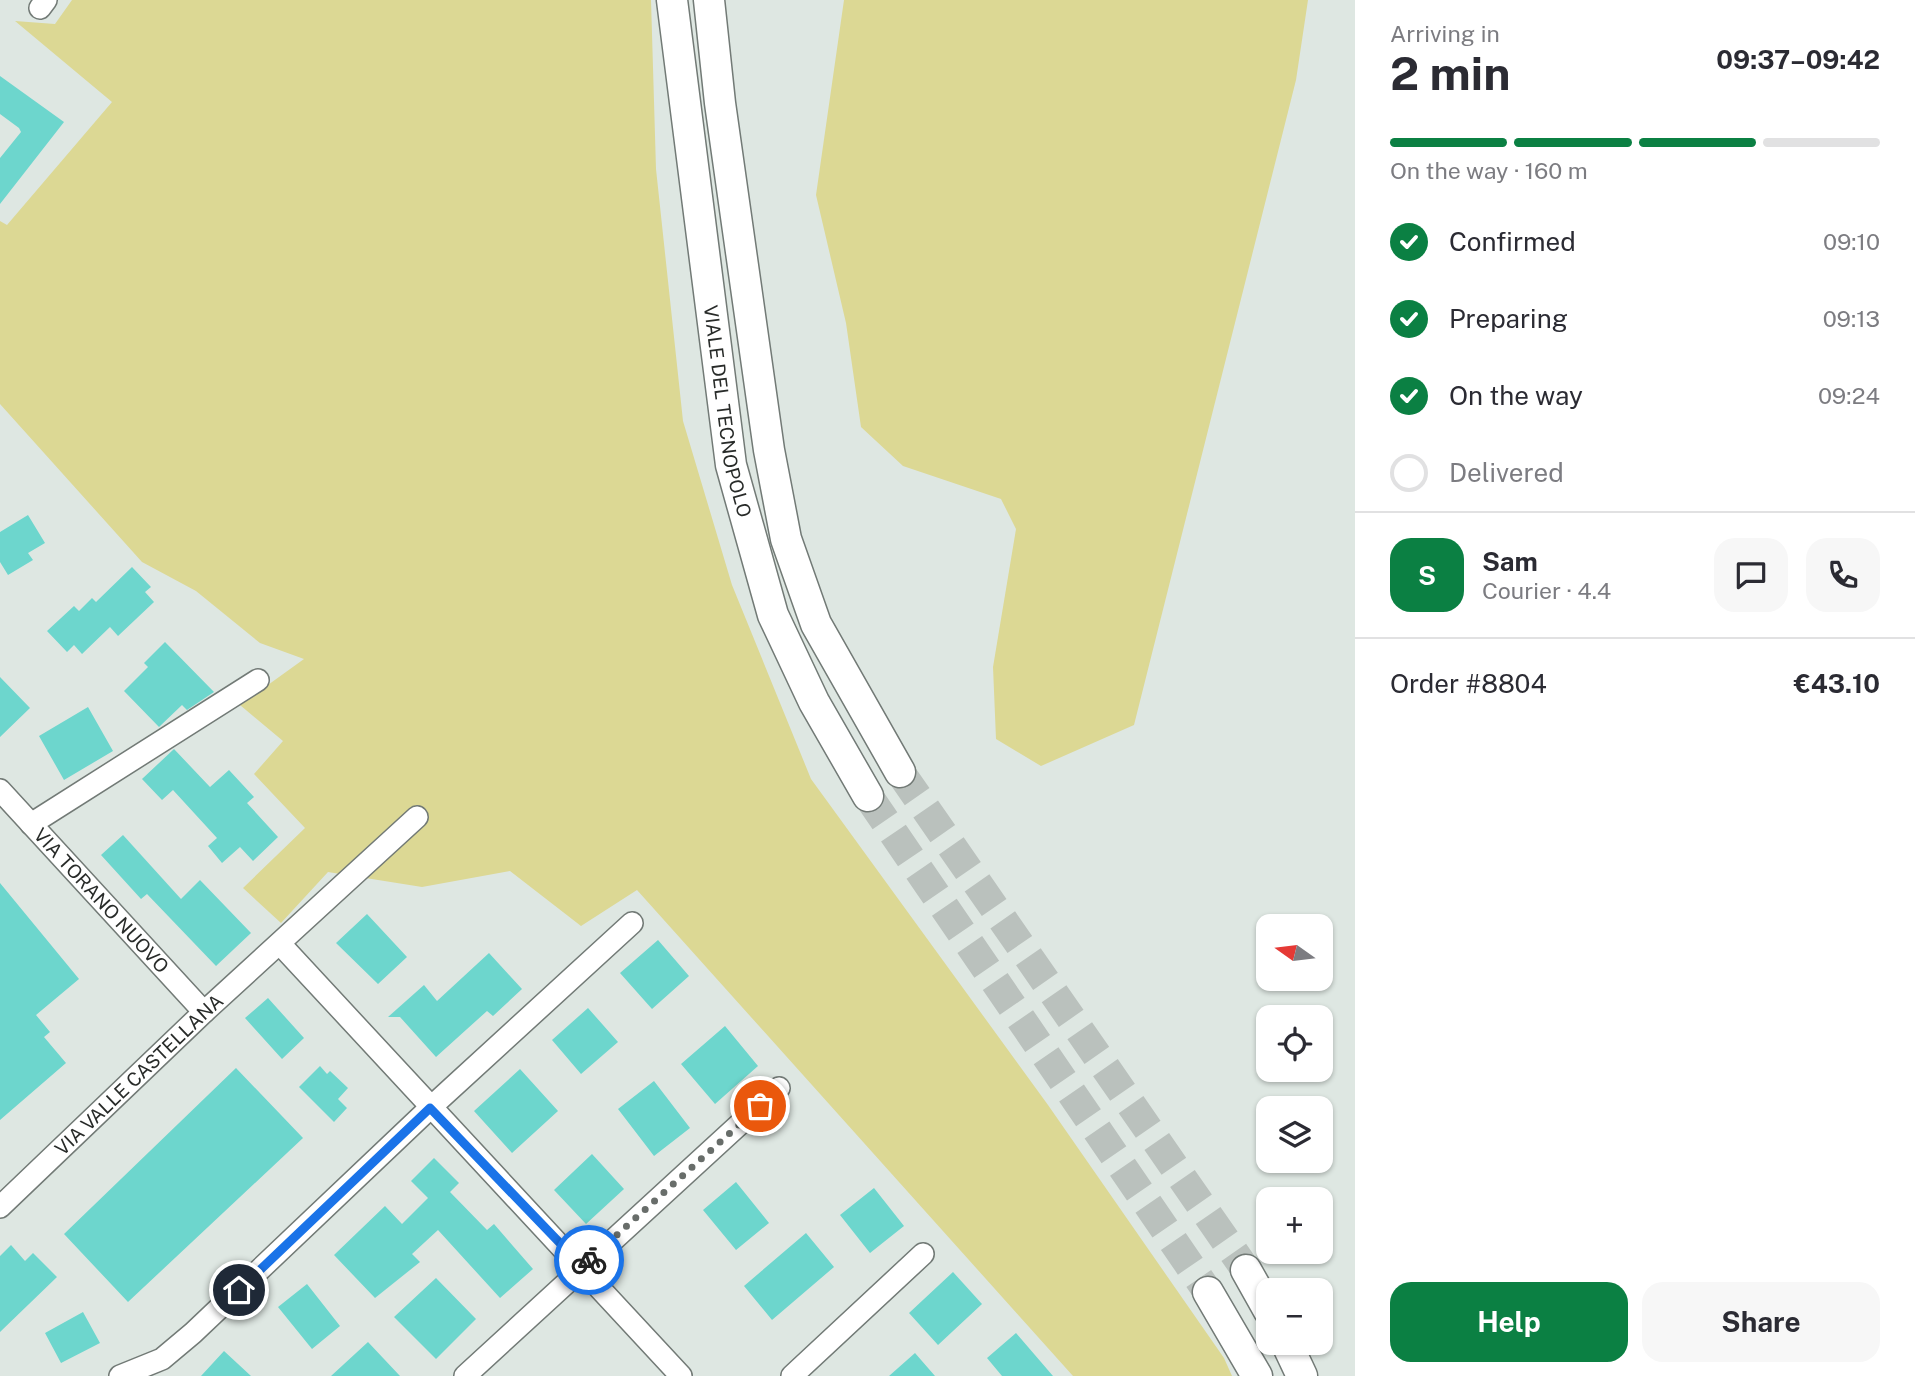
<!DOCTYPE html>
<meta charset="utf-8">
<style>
:root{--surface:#fff;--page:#f7f7f7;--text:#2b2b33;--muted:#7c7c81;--line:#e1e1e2;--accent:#0b8043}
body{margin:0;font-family:"Public Sans",sans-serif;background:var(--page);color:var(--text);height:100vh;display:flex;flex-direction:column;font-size:26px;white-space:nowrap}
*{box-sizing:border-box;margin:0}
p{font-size:23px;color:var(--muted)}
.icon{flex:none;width:38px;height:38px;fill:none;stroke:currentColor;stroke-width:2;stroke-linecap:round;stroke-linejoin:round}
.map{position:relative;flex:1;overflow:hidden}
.details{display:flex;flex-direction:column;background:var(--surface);width:560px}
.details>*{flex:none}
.needle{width:46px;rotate:284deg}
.controls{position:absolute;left:1256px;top:914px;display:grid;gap:14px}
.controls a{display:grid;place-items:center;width:77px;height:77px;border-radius:14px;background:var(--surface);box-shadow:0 2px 5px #0004;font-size:35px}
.pin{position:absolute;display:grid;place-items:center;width:60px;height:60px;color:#fff;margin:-30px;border:4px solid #fff;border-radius:50%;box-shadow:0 2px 7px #0007}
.courier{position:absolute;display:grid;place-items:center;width:70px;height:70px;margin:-35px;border:5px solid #1a73e8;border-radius:50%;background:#fff;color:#222;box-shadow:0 2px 9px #0007}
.head em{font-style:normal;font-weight:700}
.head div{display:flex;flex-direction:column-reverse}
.head{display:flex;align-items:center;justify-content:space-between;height:119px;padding:0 35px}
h1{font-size:46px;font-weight:700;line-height:52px}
.bar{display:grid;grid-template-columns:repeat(4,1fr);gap:10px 7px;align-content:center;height:84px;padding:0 35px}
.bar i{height:9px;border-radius:5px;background:var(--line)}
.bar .active{background:var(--accent)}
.bar p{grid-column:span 4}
.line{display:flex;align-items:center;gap:18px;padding:0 35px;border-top:2px solid var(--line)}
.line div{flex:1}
.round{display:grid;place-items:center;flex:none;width:74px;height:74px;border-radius:21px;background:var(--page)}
ol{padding:0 35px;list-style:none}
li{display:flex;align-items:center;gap:21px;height:77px}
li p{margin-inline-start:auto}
li .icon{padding:7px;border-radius:50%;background:var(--accent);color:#fff;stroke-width:4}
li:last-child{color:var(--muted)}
li i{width:38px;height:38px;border:4px solid var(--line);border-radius:50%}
.action{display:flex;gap:14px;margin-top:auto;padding:14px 35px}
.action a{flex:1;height:80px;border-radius:21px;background:var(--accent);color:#fff;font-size:28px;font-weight:700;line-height:80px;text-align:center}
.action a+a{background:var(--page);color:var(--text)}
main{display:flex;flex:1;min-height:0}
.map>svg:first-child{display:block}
.green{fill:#dcd894}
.building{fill:#6dd6cd}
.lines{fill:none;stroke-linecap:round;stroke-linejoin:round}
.highway-tunnel{stroke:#bac1bd;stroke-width:30;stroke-dasharray:30 15;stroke-linecap:butt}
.minor-casing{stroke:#727a76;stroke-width:24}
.highway-casing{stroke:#727a76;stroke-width:33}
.minor{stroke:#fff;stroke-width:21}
.highway{stroke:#fff;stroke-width:30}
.done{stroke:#686d6a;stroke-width:7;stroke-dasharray:0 12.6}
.route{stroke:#1a73e8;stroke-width:9}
.labels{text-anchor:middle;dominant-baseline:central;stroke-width:5;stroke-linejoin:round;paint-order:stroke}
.street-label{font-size:19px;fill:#282b29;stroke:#dee7e2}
</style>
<main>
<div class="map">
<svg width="1355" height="1376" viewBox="0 0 1355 1376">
<rect width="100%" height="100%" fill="#dee7e2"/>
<!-- green -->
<path class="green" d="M72 0H651L656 169 683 421 732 585 811 779 1048 1105 1224 1358 1232 1376H1073L637 890 581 926 510 871 422 887 328 872 281 923 243 888 305 828 254 774 283 741 240 705 304 659 260 643 196 591 142 562 0 404V221L7 225 112 102 15 21 55 24Z
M844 0H1308L1296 80 1134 725 1041 766 996 739 993 667 1016 529 1001 499 903 466 861 427 846 323 816 195Z"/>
<!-- building -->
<path class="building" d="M0 76 64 122 0 204V158L21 132 19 128 0 114Z
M28 515 45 543 28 553 33 560 8 575 0 562V532Z
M132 567 151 587 145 592 154 602 118 636 110 627 82 654 74 645 67 652 47 631 74 606 79 611 92 598 96 602Z
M165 642 214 692 187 710 182 705 159 727 124 691 148 667 144 663Z
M0 677 30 708 0 737Z
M88 707 113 751 64 780 39 736Z
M174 749 210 787 229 770 254 797 247 803 278 837 253 861 240 847 222 863 208 846 217 838 173 790 162 800 142 779Z
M123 835 181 899 200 880 251 933 216 966 147 894 141 899 101 855Z
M0 883 79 979 36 1015 50 1032 44 1037 66 1063 0 1120Z
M367 914 407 957 378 984 336 943Z
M658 940 689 976 652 1009 620 973Z
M489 953 522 989 493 1016 487 1011 436 1057 400 1017H388L424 985 437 1001Z
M268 998 304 1038 282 1059 245 1018Z
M588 1008 618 1042 581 1074 552 1040Z
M725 1026 758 1066 715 1104 681 1064Z
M320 1066 327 1074 330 1071 348 1088 338 1099 347 1108 334 1122 299 1087Z
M236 1068 303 1138 128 1302 64 1234Z
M520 1069 558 1111 512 1153 474 1111Z
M654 1081 690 1128 654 1156 618 1109Z
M592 1154 624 1189 586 1224 554 1190Z
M434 1158 459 1183 450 1192 487 1230 494 1224 533 1269 500 1298 438 1230 412 1254 420 1262 375 1298 334 1255 385 1206 402 1224 428 1198 411 1181Z
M736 1182 769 1223 736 1250 703 1210Z
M874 1188 904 1226 870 1253 840 1215Z
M806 1233 834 1267 772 1320 744 1286Z
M11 1245 25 1261 33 1253 57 1277 0 1332V1256Z
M953 1272 982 1304 938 1345 909 1313Z
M436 1278 476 1319 436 1359 394 1317Z
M307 1284 340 1326 312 1349 278 1307Z
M83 1312 100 1343 61 1363 45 1333Z
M1016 1333 1053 1376H1002L987 1358Z
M368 1342 400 1376H331Z
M224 1351 251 1376H201Z
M915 1353 935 1376H889Z"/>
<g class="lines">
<!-- highway-tunnel -->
<path class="highway-tunnel" d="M900 772 1246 1270
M868 796 1208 1292"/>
<defs>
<g id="minor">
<path d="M40 8 46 0"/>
<path id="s1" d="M0 790 204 1012"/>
<path d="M31 824 258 680"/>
<path d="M281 945 681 1376"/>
<path id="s2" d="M0 1207 204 1012 417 817"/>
<path d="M120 1376 162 1359 193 1333 430 1108 632 923"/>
<path d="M465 1376 779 1088"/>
<path d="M792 1376 923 1254"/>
</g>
<g id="highway">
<path id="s3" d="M672 0 731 465 773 615 814 702 868 796"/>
<path d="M709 0 720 103 769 450 786 539 816 624 900 772"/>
<path d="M1246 1270 1269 1311"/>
<path d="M1208 1292 1257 1376"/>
<path d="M1286 1342 1302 1376"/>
</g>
</defs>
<!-- minor casing -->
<use href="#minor" class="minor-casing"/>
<!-- highway casing -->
<use href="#highway" class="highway-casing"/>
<!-- minor -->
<use href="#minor" class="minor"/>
<!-- highway -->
<use href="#highway" class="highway"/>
</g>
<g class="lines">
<!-- done -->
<path class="done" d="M589 1260 760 1106"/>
<!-- route -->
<path class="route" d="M239 1290 430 1108 582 1266 589 1260"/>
</g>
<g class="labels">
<!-- street labels -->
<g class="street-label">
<text stroke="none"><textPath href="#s3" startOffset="415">VIALE DEL TECNOPOLO</textPath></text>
<text stroke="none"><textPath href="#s1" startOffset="150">VIA TORANO NUOVO</textPath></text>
<text stroke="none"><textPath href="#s2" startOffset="192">VIA VALLE CASTELLANA</textPath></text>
</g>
</g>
</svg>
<div class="controls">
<a><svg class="needle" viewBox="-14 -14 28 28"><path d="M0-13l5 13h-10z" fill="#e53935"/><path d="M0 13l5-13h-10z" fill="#7c7c81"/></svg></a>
<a><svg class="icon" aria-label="locate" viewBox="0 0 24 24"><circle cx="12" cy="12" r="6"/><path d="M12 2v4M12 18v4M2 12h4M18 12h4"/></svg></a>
<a><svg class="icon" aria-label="layers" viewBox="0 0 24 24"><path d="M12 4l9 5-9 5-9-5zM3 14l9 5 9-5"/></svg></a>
<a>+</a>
<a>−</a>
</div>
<div class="pin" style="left:760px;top:1106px;background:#ea580c"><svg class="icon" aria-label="bag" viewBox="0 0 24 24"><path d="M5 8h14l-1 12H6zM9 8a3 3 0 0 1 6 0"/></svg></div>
<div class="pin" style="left:239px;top:1290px;background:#1f2937"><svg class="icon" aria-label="home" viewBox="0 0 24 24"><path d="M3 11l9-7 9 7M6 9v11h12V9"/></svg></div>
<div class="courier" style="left:589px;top:1260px"><svg class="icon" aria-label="bike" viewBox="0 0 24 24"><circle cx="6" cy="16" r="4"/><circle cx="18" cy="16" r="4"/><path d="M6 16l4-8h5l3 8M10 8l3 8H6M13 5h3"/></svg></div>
</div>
<section class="details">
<div class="head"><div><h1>2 min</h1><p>Arriving in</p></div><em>09:37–09:42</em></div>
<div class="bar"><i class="active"></i><i class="active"></i><i class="active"></i><i></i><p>On the way · 160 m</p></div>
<ol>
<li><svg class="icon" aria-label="check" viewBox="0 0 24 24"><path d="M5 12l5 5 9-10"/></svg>Confirmed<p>09:10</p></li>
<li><svg class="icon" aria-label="check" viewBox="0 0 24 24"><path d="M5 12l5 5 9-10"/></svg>Preparing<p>09:13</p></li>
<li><svg class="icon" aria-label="check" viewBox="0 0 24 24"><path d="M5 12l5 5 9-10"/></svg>On the way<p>09:24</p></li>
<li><i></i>Delivered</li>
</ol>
<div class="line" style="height:126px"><b class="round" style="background:var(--accent);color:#fff">S</b><div><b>Sam</b><p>Courier · 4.4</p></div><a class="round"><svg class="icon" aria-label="chat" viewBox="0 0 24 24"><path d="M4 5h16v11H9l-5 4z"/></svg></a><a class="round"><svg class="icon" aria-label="phone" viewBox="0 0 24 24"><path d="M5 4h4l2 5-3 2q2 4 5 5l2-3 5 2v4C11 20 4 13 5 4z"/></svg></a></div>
<div class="line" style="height:91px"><div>Order #8804</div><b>€43.10</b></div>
<div class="action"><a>Help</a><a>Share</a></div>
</section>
</main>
